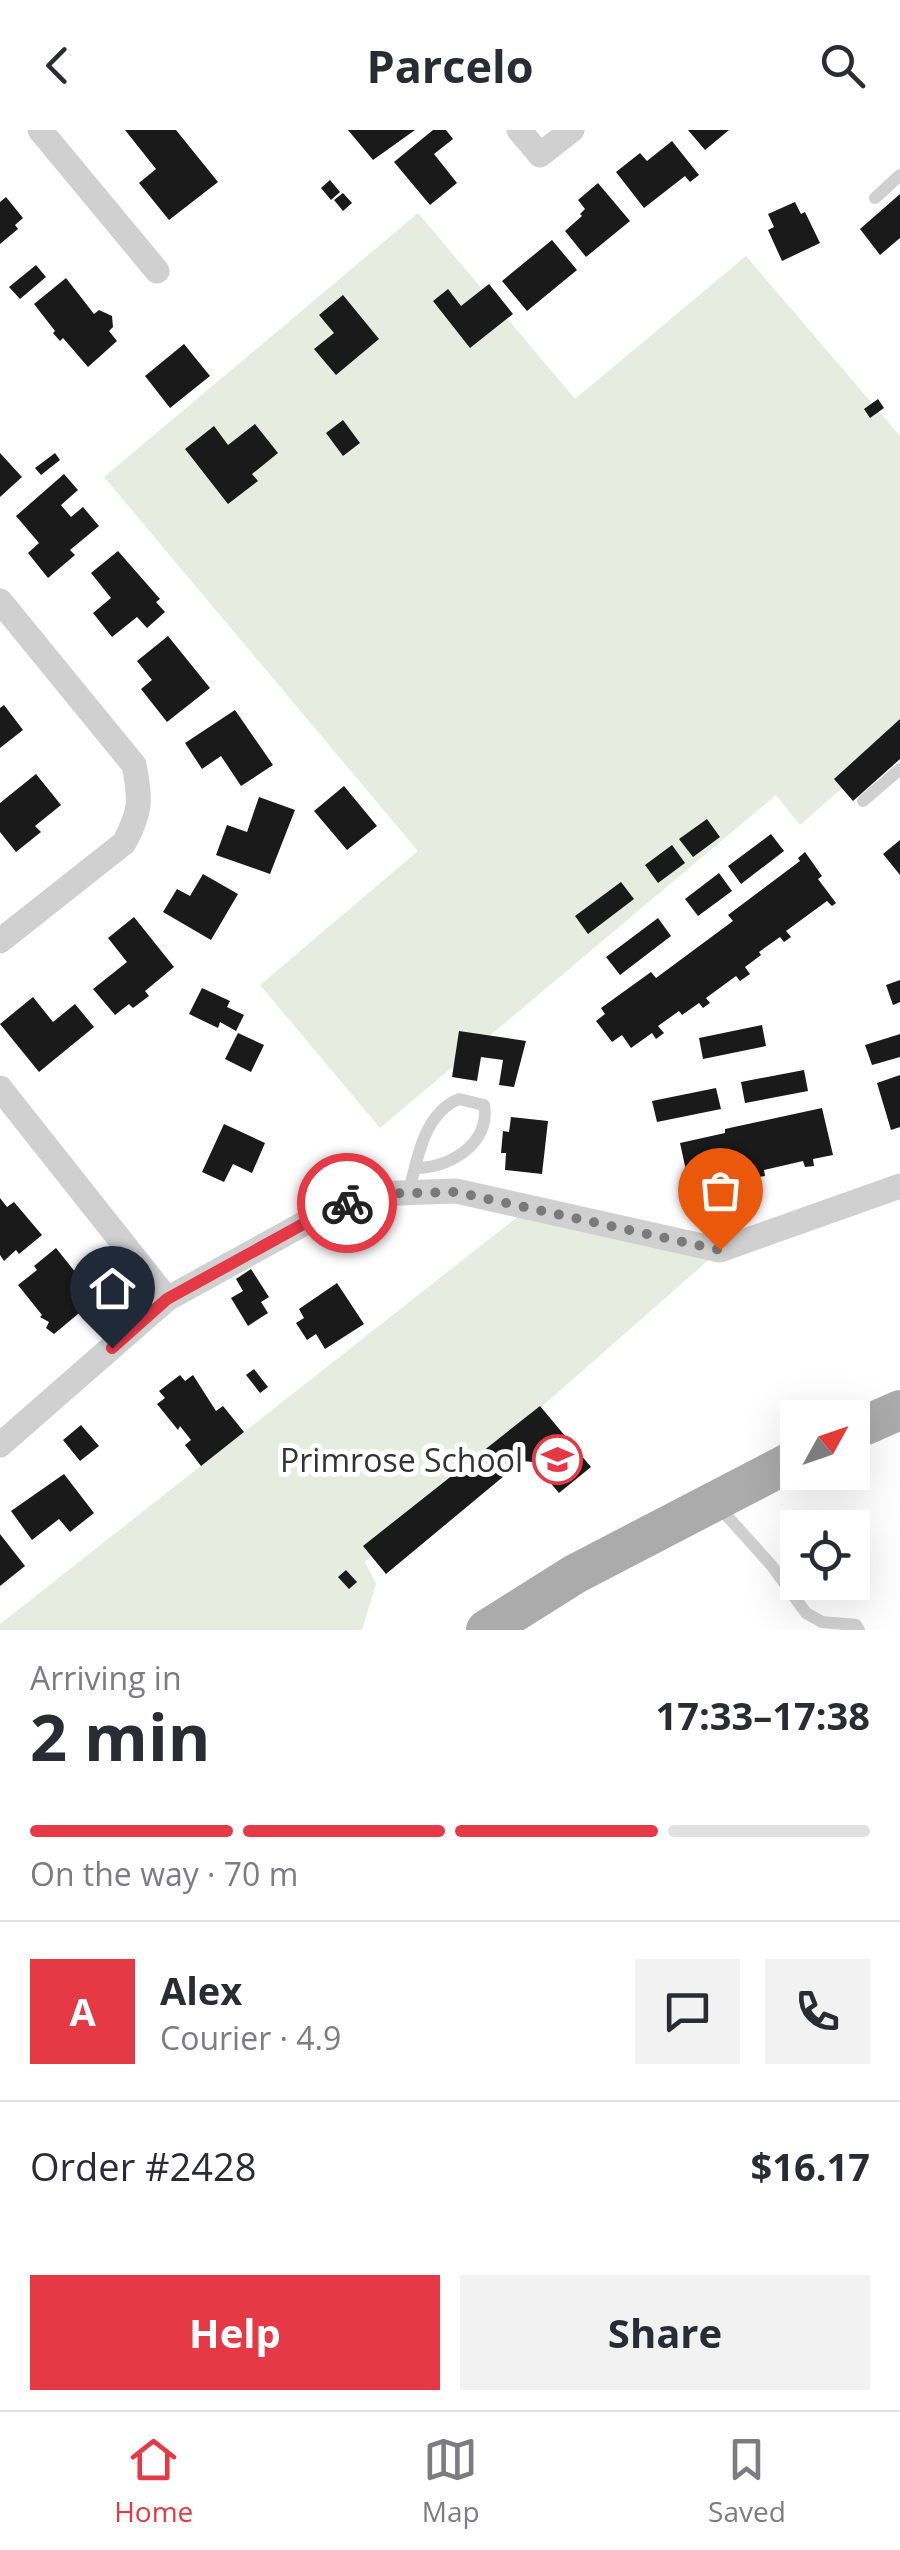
<!DOCTYPE html>
<meta charset="utf-8">
<style>
:root{--surface:#fff;--page:#f2f2f3;--text:#2b2b33;--muted:#7c7c81;--line:#e1e1e2;--accent:#e63946}
body{margin:0;font-family:"Open Sans",sans-serif;background:var(--page);color:var(--text);height:100vh;display:flex;flex-direction:column;font-size:38px;white-space:nowrap}
*{box-sizing:border-box;margin:0}
p{font-size:32px;color:var(--muted)}
.icon{flex:none;width:55px;height:55px;fill:none;stroke:currentColor;stroke-width:2;stroke-linecap:round;stroke-linejoin:round}
.map{position:relative;height:1500px;overflow:hidden}
.drawer{display:flex;flex-direction:column;background:var(--surface);flex:1}
.drawer>*{flex:none}
.needle{width:65px;rotate:50deg}
.tools{position:absolute;left:780px;top:1270px;display:grid;gap:20px}
.tools a{display:grid;place-items:center;width:90px;height:90px;border-radius:0px;background:var(--surface);box-shadow:0 10px 40px #0002;font-size:50px}
.pin{position:absolute;display:grid;place-items:center;width:85px;height:85px;color:#fff;margin:-102px -42px;border-radius:50% 50% 50% 0;rotate:-45deg;box-shadow:0 0 10px #0007}
.pin .icon{rotate:45deg}
.courier{position:absolute;display:grid;place-items:center;width:100px;height:100px;margin:-50px;border:8px solid #e63946;border-radius:50%;background:#fff;color:#222;box-shadow:0 2px 12px #0007}
.overview em{font-style:normal;font-weight:700}
.overview div{display:flex;flex-direction:column-reverse}
.overview{display:flex;align-items:center;justify-content:space-between;height:170px;padding:0 30px}
h1{font-size:65px;font-weight:700;line-height:75px}
.bar{display:grid;grid-template-columns:repeat(4,1fr);gap:15px 10px;align-content:center;height:120px;padding:0 30px}
.bar i{height:12px;border-radius:8px;background:var(--line)}
.bar .current{background:var(--accent)}
.bar p{grid-column:span 4}
.line{display:flex;align-items:center;gap:25px;padding:0 30px;border-top:2px solid var(--line)}
.line div{flex:1}
.round{display:grid;place-items:center;flex:none;width:105px;height:105px;border-radius:0px;background:var(--page)}
.cta{display:flex;gap:20px;margin-top:auto;padding:20px 30px}
.cta a{flex:1;height:115px;border-radius:0px;background:var(--accent);color:#fff;font-size:40px;font-weight:700;line-height:115px;text-align:center}
.cta a+a{background:var(--page);color:var(--text)}
header{display:flex;justify-content:space-between;align-items:center;height:130px;padding:0 30px;background:var(--surface);font-size:45px;font-weight:700}
.tab-bar{display:flex;justify-content:space-around;align-items:center;height:140px;border-top:2px solid var(--line);background:var(--surface);font-size:28px;color:var(--muted)}
.tab-bar a{display:grid;justify-items:center;gap:5px}
.tab-bar .current{color:var(--accent)}
.map>svg:first-child{display:block}
.green{fill:#e6ecdf}
.building{fill:#1a1a1a}
.lines{fill:none;stroke-linecap:round;stroke-linejoin:round}
.service{stroke:#d0d0d0;stroke-width:12}
.minor{stroke:#d0d0d0;stroke-width:25}
.primary{stroke:#ababab;stroke-width:40}
.done{stroke:#7a7a7a;stroke-width:10;stroke-dasharray:0 18}
.route{stroke:#e63946;stroke-width:12}
.labels{text-anchor:middle;dominant-baseline:central;stroke-width:10;stroke-linejoin:round;paint-order:stroke}
.poi-label{font-size:32px;fill:#333;stroke:#fff;text-anchor:end}
</style>
<header><svg class="icon" aria-label="back" viewBox="0 0 24 24"><path d="M15 5l-7 7 7 7"/></svg>Parcelo<svg class="icon" aria-label="search" viewBox="0 0 24 24"><circle cx="10" cy="10" r="6"/><path d="M15 15l6 6"/></svg></header>
<div class="map">
<svg width="900" height="1500" viewBox="0 0 900 1500">
<rect width="100%" height="100%" fill="#fff"/>
<!-- green -->
<path class="green" d="M418 83 575 269 746 126 900 306V608L800 695 776 665 380 998 260 855 418 721 104 347Z
M530 1077 720 1120 365 1432 376 1454 362 1500H0V1494Z"/>
<!-- building -->
<path class="building" d="M125 0H176L218 52 169 90 139 53 156 39Z
M348 0H415L373 30Z
M433 0H446L453 9 434 24 457 53 430 75 394 32Z
M688 0H729L705 20Z
M672 11 699 45 690 52 685 46 644 78 616 42 640 23 647 31Z
M330 50 340 62 331 70 321 58Z
M598 53 630 91 586 127 565 101 582 86 580 84 585 79 578 70Z
M343 63 352 73 343 81 334 70Z
M900 64V108L880 125 860 99Z
M6 67 23 88 15 95 18 99 0 114V72Z
M795 72 801 84 805 82 820 113 782 131 768 100 774 97 768 84Z
M552 110 577 140 527 181 502 151Z
M36 135 46 147 20 169 9 157Z
M66 148 94 184 99 180 112 186 113 197 109 201 117 211 88 237 63 208 60 211 53 203 55 201 34 174Z
M489 154 513 184 470 218 433 171 448 159 461 176Z
M343 165 379 209 336 245 314 219 334 203 319 185Z
M184 214 210 246 170 278 145 246Z
M878 269 884 278 870 288 864 279Z
M343 290 360 313 343 326 326 303Z
M255 294 278 323 252 344 258 351 228 374 185 319 214 296 228 315Z
M0 323 22 347 0 367Z
M55 323 60 330 41 345 35 338Z
M64 344 78 360 61 375 71 387 83 377 99 396 70 420 75 425 48 448 28 423 39 413 16 386Z
M118 421 160 469 156 472 165 482 147 498 137 487 112 507 93 483 111 468 91 443Z
M168 506 210 558 167 592 141 559 152 550 137 531Z
M4 575 23 600 0 618V578Z
M235 580 273 635 241 656 221 626 202 639 185 613Z
M900 589V629L853 671 834 649Z
M36 644 61 675 35 696 41 702 16 722 0 702V673Z
M344 656 377 696 347 720 314 681Z
M259 667 295 680 270 744 216 725 227 695 247 702Z
M707 689 720 707 693 727 679 709Z
M771 704 784 721 741 754 728 736Z
M900 710V745L883 724Z
M672 715 685 733 658 753 645 735Z
M805 722 822 746 818 749 836 773 832 776 827 771 786 801 791 807 784 812 780 807 759 822 761 825 745 837 750 844 740 851 736 846 706 868 710 873 703 878 699 873 682 885 679 881 658 896 664 903 656 909 652 903 631 918 622 905 612 912 596 891 605 884 601 878 651 842 656 848 733 791 728 785 800 731 798 728Z
M719 743 732 761 698 786 685 769Z
M203 744 238 764 211 810 163 782 177 759 190 766Z
M621 752 634 769 588 804 575 786Z
M134 787 174 837 145 861 149 866 133 878 129 874 115 885 93 859 127 832 108 808Z
M658 788 671 806 620 845 606 827Z
M900 850V872L893 875 886 855Z
M202 858 230 871 227 877 244 885 236 901 220 892 218 898 189 884Z
M33 867 53 892 75 874 94 897 39 942 0 894Z
M762 895 766 916 703 929 699 908Z
M459 901 526 911 514 957 499 955 503 930 481 927 477 951 452 947Z
M238 903 264 915 251 942 225 929Z
M900 904V927L872 935 865 915Z
M804 940 808 961 745 973 741 952Z
M900 945V997L891 1000 877 953Z
M716 958 721 979 657 992 652 971Z
M822 978 833 1025 813 1029 814 1036 805 1037 803 1031 764 1040 765 1046 757 1047 755 1040 738 1044V1049L718 1053V1060L710 1061 709 1055 690 1059 680 1013 725 1003V999Z
M511 987 548 991 542 1044 505 1040 506 1023H501L503 1001 509 1002Z
M224 994 265 1013 252 1043 233 1034 224 1052 202 1042Z
M0 1068 7 1077 14 1072 42 1105 19 1124 16 1120 4 1131 0 1125Z
M56 1118 80 1148 71 1156 77 1163 85 1164 90 1174 54 1204 46 1198 49 1192 40 1187 42 1185 18 1155 37 1140 34 1136Z
M251 1139 269 1167 261 1172 268 1183 248 1196 231 1168 243 1161 236 1149Z
M337 1153 364 1194 325 1219 316 1204 307 1210 296 1193 304 1188 299 1179Z
M254 1239 268 1257 260 1263 246 1245Z
M180 1245 185 1251 193 1245 216 1281 223 1276 244 1302 201 1336 185 1315 191 1310 180 1296 178 1300 157 1274 165 1268 159 1261Z
M540 1276 591 1337 559 1363 533 1332 522 1331 386 1444 363 1416Z
M81 1295 99 1316 80 1331 63 1310Z
M64 1344 94 1383 70 1402 59 1389 32 1410 11 1381Z
M0 1404 25 1436 0 1456Z
M346 1440 357 1452 349 1459 338 1447Z
M802 1452H847L811 1470Z"/>
<g class="lines">
<!-- service -->
<path class="service" d="M875 68 900 45
M863 671 900 639
M409 1062C417 1029 424 983 459 969L484 975C491 1013 449 1039 415 1038
M719 1377 772 1436 806 1483 822 1492 856 1495 859 1500"/>
<!-- minor -->
<path class="minor" d="M40 0 157 141
M519 0 540 25 572 0
M0 471 134 635C141 670 141 682 124 713L0 811
M0 958 167 1169
M0 1315 167 1169 325 1082 370 1064 456 1061 720 1120 900 1056"/>
<!-- primary -->
<path class="primary" d="M852 1301 900 1280
M486 1500 575 1444 798 1328"/>
</g>
<g class="lines">
<!-- done -->
<path class="done" d="M347 1073 370 1064 456 1062 720 1120"/>
<!-- route -->
<path class="route" d="M112 1218 167 1169 325 1082 347 1073"/>
</g>
<!-- icons -->
<defs>
<symbol id="school-ring" viewBox="-11 -11 22 22"><circle r="9.5" fill="#fff" stroke="#e63946" stroke-width="1.5"/><path d="M0-5L7-2L0 1L-7-2ZM-4 1L0 2.5L4 1V4Q0 6-4 4Z" fill="#e63946"/></symbol>
</defs>
<g fill-rule="evenodd">
<use href="#school-ring" x="530" y="1302" width="55" height="55"/>
</g>
<g class="labels">
<!-- poi labels -->
<g class="poi-label">
<text x="523" y="1329">Primrose School</text>
</g>
</g>
</svg>
<div class="tools">
<a><svg class="needle" viewBox="-14 -14 28 28"><path d="M0-13l5 13h-10z" fill="#e53935"/><path d="M0 13l5-13h-10z" fill="#7c7c81"/></svg></a>
<a><svg class="icon" aria-label="locate" viewBox="0 0 24 24"><circle cx="12" cy="12" r="6"/><path d="M12 2v4M12 18v4M2 12h4M18 12h4"/></svg></a>
</div>
<div class="pin" style="left:720px;top:1120px;background:#ea580c"><svg class="icon" aria-label="bag" viewBox="0 0 24 24"><path d="M5 8h14l-1 12H6zM9 8a3 3 0 0 1 6 0"/></svg></div>
<div class="pin" style="left:112px;top:1218px;background:#1f2937"><svg class="icon" aria-label="home" viewBox="0 0 24 24"><path d="M3 11l9-7 9 7M6 9v11h12V9"/></svg></div>
<div class="courier" style="left:347px;top:1073px"><svg class="icon" aria-label="bike" viewBox="0 0 24 24"><circle cx="6" cy="16" r="4"/><circle cx="18" cy="16" r="4"/><path d="M6 16l4-8h5l3 8M10 8l3 8H6M13 5h3"/></svg></div>
</div>
<section class="drawer">
<div class="overview"><div><h1>2 min</h1><p>Arriving in</p></div><em>17:33–17:38</em></div>
<div class="bar"><i class="current"></i><i class="current"></i><i class="current"></i><i></i><p>On the way · 70 m</p></div>
<div class="line" style="height:180px"><b class="round" style="background:var(--accent);color:#fff">A</b><div><b>Alex</b><p>Courier · 4.9</p></div><a class="round"><svg class="icon" aria-label="chat" viewBox="0 0 24 24"><path d="M4 5h16v11H9l-5 4z"/></svg></a><a class="round"><svg class="icon" aria-label="phone" viewBox="0 0 24 24"><path d="M5 4h4l2 5-3 2q2 4 5 5l2-3 5 2v4C11 20 4 13 5 4z"/></svg></a></div>
<div class="line" style="height:130px"><div>Order #2428</div><b>$16.17</b></div>
<div class="cta"><a>Help</a><a>Share</a></div>
</section>
<nav class="tab-bar">
<a class="current"><svg class="icon" aria-label="home" viewBox="0 0 24 24"><path d="M3 11l9-7 9 7M6 9v11h12V9"/></svg>Home</a>
<a><svg class="icon" aria-label="map" viewBox="0 0 24 24"><path d="M3 6l6-2 6 2 6-2v14l-6 2-6-2-6 2zM9 4v14M15 6v14"/></svg>Map</a>
<a><svg class="icon" aria-label="saved" viewBox="0 0 24 24"><path d="M7 4h10v16l-5-4-5 4z"/></svg>Saved</a>
</nav>
